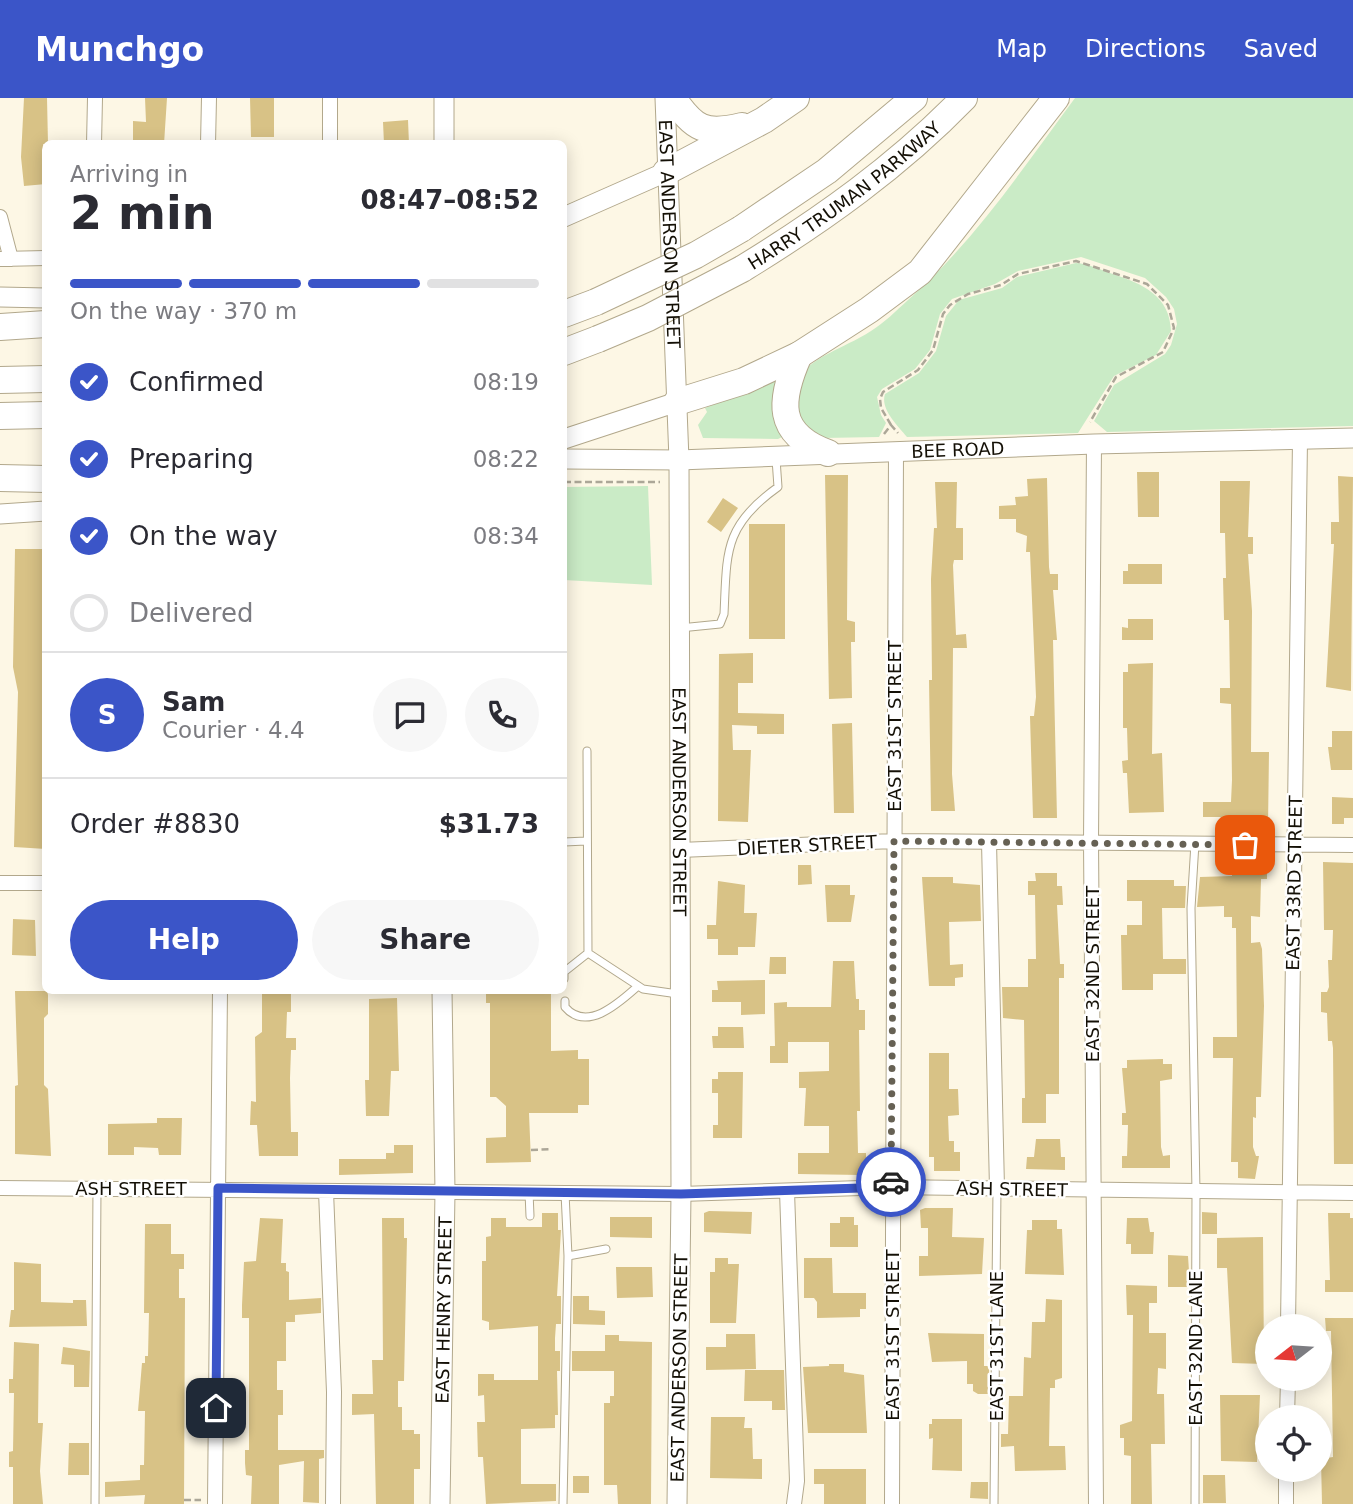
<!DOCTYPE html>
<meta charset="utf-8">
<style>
:root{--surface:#fff;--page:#f7f7f7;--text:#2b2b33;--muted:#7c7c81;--line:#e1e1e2;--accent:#3b55c8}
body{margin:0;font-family:"DejaVu Sans",sans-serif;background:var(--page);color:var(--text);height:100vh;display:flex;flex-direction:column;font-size:26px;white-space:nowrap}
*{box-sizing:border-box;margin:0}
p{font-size:23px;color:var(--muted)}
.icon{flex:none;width:38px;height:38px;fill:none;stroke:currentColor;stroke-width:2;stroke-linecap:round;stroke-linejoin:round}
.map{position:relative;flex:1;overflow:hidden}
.details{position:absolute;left:42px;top:42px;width:525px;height:854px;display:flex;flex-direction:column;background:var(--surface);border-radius:10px;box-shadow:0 4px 18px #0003}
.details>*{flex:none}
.needle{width:46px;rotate:253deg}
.tools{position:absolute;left:1255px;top:1216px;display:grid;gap:14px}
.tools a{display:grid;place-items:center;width:77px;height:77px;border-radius:50%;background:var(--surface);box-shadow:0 4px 18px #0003;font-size:35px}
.pin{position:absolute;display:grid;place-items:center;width:60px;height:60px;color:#fff;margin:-30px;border-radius:14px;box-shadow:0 4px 10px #0006}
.courier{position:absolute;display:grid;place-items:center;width:70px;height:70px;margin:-35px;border:5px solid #3b55c8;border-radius:50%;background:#fff;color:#222;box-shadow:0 2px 9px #0007}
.head em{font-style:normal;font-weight:800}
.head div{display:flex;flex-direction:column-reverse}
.head{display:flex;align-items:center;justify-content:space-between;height:119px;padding:0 28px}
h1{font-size:46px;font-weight:800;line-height:52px}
.bar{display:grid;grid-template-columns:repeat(4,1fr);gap:10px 7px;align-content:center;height:84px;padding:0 28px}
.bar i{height:9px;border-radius:5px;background:var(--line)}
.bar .on{background:var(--accent)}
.bar p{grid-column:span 4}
.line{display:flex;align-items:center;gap:18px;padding:0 28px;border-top:2px solid var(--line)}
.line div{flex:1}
.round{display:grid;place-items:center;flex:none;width:74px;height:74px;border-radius:37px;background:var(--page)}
ol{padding:0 28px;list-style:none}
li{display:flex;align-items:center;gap:21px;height:77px}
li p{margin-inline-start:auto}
li .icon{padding:7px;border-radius:50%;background:var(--accent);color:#fff;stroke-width:4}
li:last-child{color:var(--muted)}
li i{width:38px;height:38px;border:4px solid var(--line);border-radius:50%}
.cta{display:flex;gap:14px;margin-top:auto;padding:14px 28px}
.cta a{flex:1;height:80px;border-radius:42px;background:var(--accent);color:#fff;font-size:28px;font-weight:800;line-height:80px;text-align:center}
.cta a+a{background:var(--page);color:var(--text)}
header{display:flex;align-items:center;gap:42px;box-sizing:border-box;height:98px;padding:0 35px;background:var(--accent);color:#fff}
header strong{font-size:33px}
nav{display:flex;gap:38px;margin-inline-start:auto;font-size:24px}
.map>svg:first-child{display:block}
.green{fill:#caebc6}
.building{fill:#d8c286}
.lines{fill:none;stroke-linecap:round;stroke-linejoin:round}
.lane-casing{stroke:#b2a88c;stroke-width:9}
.street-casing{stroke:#b2a88c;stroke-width:16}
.secondary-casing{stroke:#b2a88c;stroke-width:21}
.highway-casing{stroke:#b2a88c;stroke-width:28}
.path{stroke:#aca798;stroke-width:2.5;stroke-dasharray:7 3.5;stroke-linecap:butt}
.lane{stroke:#fff;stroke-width:7}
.street{stroke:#fff;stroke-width:14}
.secondary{stroke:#fff;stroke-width:19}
.highway{stroke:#fff;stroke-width:26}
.highway-bridge-casing{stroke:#b2a88c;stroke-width:28;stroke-linecap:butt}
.highway-bridge{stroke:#fff;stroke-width:26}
.done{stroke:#666154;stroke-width:7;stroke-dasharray:0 12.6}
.route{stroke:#3b55c8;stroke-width:9}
.labels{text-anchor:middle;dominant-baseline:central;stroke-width:5;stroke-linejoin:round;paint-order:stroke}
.street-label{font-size:18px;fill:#141006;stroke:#fff}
</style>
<header>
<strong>Munchgo</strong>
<nav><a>Map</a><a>Directions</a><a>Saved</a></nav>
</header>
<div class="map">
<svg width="1353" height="1406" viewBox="0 0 1353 1406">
<rect width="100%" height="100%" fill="#fdf7e5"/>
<!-- green -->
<path class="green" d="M1075 0H1353V328L1107 334 1094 323 1114 287 1165 256 1171 247 1177 226 1174 211 1166 199 1145 180 1081 159 1018 173 995 186 952 201 940 216 930 252 915 271 882 291 877 299 881 317 886 325 879 339 823 340 804 335 791 286C815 256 841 252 871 233 884 225 896 213 908 202 974 144 1023 70 1075 0Z
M1076 165C1089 166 1101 172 1113 176 1143 186 1170 198 1171 233L1156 257 1114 278 1078 335 907 339C897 327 880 311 885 296L919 275 936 253 946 218 959 202 1002 190 1017 179Z
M777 282 772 306 784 338 778 341 703 340 698 327 707 314 705 310Z
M648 388 652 487 564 482V389Z"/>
<!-- building -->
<path class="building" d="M24 0H47L48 46H43L46 86 24 88 21 59Z
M145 0H167L164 46H133V23L146 24Z
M250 0H274V39H251Z
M408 22 409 46H384L383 24Z
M1137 374H1159V419H1138Z
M825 377H848L847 522 855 524V544H851L852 600 829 601Z
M1338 378 1353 379 1351 593 1326 589 1334 446H1331V424H1339Z
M1047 380 1049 469 1050 476H1058V492H1053L1057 542H1053L1057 720H1033L1030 618H1034L1036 599 1030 454H1026L1027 438 1016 434V421H999V408L1016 407 1015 399 1028 398 1027 381Z
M1220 383H1250L1248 439H1253V456H1248L1252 513 1251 654H1269L1268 729 1221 727V719H1203V704H1231L1232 682 1231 606 1220 605V590H1230L1229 522H1224L1223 480H1226L1225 435H1220Z
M935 384H957L956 430H963V462H954L953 467 956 537 966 536 967 550H953L952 676 955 713H931L929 582H932L931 481 934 430H937Z
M723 400 738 410 721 434 707 424Z
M749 426H785V541H749Z
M15 451H45L46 663H42L46 751 14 749 18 594 13 569Z
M1128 466H1162V486H1123V473H1128Z
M1128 521H1153V542H1122V529L1128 530Z
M753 555V585H738V615L784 616V636H757V628L732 627 733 652H751L748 724 718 723 719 556Z
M1153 565 1152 656 1162 655 1164 714 1129 715 1127 675H1123L1122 663 1128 662 1127 630H1123V574H1128V566Z
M852 625 854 715H834L832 626Z
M1332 633H1352V672H1331L1328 649H1332Z
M1332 699 1353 700V720H1344V726H1332Z
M1323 764 1353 765V1066H1334L1333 950 1332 943H1328L1327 915 1321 914V894H1327L1329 889 1328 862H1332L1333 832H1324Z
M798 767H811L812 786 798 787Z
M1232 769H1267V781H1261L1260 819 1251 818V845L1260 844 1262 851 1264 908 1261 999H1256V1020L1253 1019V1049L1256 1058H1259L1255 1081 1238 1080V1064H1231L1233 960H1213V939H1237L1236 830H1232V819H1224V808L1197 809 1200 779 1232 778Z
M1035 775H1057V788H1062L1063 807H1057L1060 866H1064V880H1059V996H1046V1025H1022V1000H1025L1024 922 1003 920 1002 889H1028V861H1036L1035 797H1028V783H1036Z
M922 779H953V785L980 787 981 823 949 824 950 867 963 866V879L955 880V888H929Z
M1127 782H1174V788H1186L1185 810H1162L1163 861H1186V876H1153V892H1122L1121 837H1127V827H1142V803H1127Z
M718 783 745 787 744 815H757L755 849H738V857H718V841H707V827H716Z
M825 787H850V797H855L851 824H827Z
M13 821 35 822 36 858 12 857Z
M770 859H786V876H769Z
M833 863H854L856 901H859V912H865V932H859L860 1013H857L858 1055H866V1071L861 1070V1077L798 1076V1055H829V1028H804L806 990H799V974L829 973V944H788V965H770V948H775L774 905 787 904V909H831Z
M765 882V916L741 917V904H712V892H718L717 883Z
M262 892H291V914H287L286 940H296V952H291L290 980 291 1034H298V1058H259L257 1027H250L251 1003 256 1004 255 939 262 934Z
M486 892H551V953L578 952V961H589V1007H578V1015H529L531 1064 486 1065V1040L506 1039V1008L496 999H490V905H486Z
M15 893H47L48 897V916L44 920V987L48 991 51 1058 15 1056V988L18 987Z
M397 900 399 973H391L389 1018H366L365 982H369V901Z
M718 929H743L744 950H713L712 938H718Z
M929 955H949V991H958L959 1017 948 1018 949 1043H954V1054H960V1073H934V1059H929Z
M1163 961V966H1172V981L1160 983 1161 1049 1163 1058 1170 1057V1070H1122V1058H1127L1128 1027H1122V1015H1126L1122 970H1127V962Z
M718 974H743L742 1040H713V1027H718V995H712V981H718Z
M157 1020H182L181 1057H159L158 1050 134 1049V1057H108V1026L157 1025Z
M1036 1041H1060L1061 1059H1065V1072L1026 1071 1027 1059H1034Z
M394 1047H413V1075L339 1077V1061H386V1055H394Z
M925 1110H953L952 1139 984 1140 982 1176 919 1178V1158H928V1130H921L920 1112Z
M709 1113 752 1114 751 1136 704 1134V1115Z
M1202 1114 1217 1115V1136H1202Z
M542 1115H558V1132H561L557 1198H561V1226H556L555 1240V1253H560V1273H557L558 1317H555V1330L521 1331V1386H556V1403L486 1406 483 1359H478L477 1324H485L484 1297 478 1298V1276H494V1282H538V1228L489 1232V1224L482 1222V1163H486V1139L491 1138V1120H506V1129H542Z
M1328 1115H1350V1120H1353V1194H1325V1182H1330Z
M610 1119H652V1140L610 1139Z
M840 1119H854V1127H858V1149H830V1125H840Z
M260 1120 283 1121 281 1165H286V1173L289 1174V1202L321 1200V1215L295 1217V1224H286V1263H277V1292H283V1317H278V1352H324V1360L319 1361V1405L303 1404 304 1363 279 1367V1406H251L252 1378 246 1377 245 1365V1352H249V1220H242V1207L244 1164 256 1163Z
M382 1120H404V1140H407L404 1283H398V1309H402V1332H414V1336H420V1371H414V1406H376L374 1316 352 1317V1296H373L372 1262H383Z
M1127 1120H1148L1150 1134H1154L1153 1156H1131V1146H1126Z
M1032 1122H1057V1131H1062L1064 1177 1025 1176 1027 1132H1032Z
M145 1126H171V1156H184V1171H179V1200H185L184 1406H144L145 1397 105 1399V1384L140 1382V1367H144L145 1313H138L142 1265H145V1258H148L149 1215H144Z
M1263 1139 1264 1266 1232 1265 1227 1170H1217V1140Z
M1168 1157 1188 1158 1190 1189H1168Z
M715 1160H728V1166H739L736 1225H710V1174H715Z
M804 1160H832L833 1195H866V1211H860V1219L817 1220V1204L814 1200H804Z
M14 1164 41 1166V1204L73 1205V1202H86L87 1228 9 1229 11 1212H14Z
M616 1169H652L653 1199 617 1200Z
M1126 1187 1157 1188V1205H1149V1235H1166V1271L1158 1270 1157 1296H1164L1165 1346H1151L1152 1406H1131V1358L1124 1357V1340H1120V1327L1132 1323 1133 1217H1127Z
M573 1198H589V1212L605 1213V1227L573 1226Z
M1046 1201 1062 1202V1280L1055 1282V1290H1050L1049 1348H1065L1066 1372 1015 1373 1014 1348 1001 1349V1336H1008L1009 1298H1023L1024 1259 1031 1260 1032 1224H1045Z
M1325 1220H1353V1406H1322L1321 1361 1333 1359 1331 1233H1326Z
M928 1235 984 1236V1268H989V1296H978L973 1293V1286H967V1263L932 1264Z
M726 1236H755L756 1271 706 1272V1249H726Z
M605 1237H619V1243L652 1244 651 1406H618L617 1387H604V1305H610V1298H614V1273H572V1253H605Z
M14 1244 39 1246 38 1325H43L40 1373 43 1406H13V1369H9V1354L13 1353 14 1295H9V1281H13Z
M63 1249 90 1253 89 1289H74V1267L61 1266Z
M829 1266H844V1274L864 1277 867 1335H808L803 1269 829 1268Z
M745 1272H784L785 1312H772V1303H744Z
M1220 1297H1260L1257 1364 1221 1363Z
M711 1319H745L744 1330H752L753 1361H762V1381L710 1380Z
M932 1321H962V1373L932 1372 933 1340 929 1341V1326H932Z
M69 1345H89V1377H68Z
M814 1371H866V1406H824V1386H814Z
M1203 1377H1225L1226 1405H1203Z
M573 1378H589V1395H573Z
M971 1384H988V1401L970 1400Z"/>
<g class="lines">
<defs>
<path id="lane" d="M680 530 720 526 724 516C727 455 723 428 778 389L776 361
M587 653 588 855 643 891 678 896
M564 744 586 743
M564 881V874L588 855
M565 903V909C587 935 620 904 637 889
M529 1094 530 1118
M568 1158 606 1151
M95 1406 97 1090
M563 1406 568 1158 565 1095
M994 1406 997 1090
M1195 1406 1196 1094 1191 810 1195 745"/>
<path id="street" d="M94 46 95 0
M208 46 209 0
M330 46V0
M0 119 11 161
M0 161 46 160
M1094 346 1091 743 1096 1406
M989 744 997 1090
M680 752 894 743 1353 747
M0 785H46
M0 1090 681 1096 891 1089 1353 1095
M326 1093 334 1294 333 1406
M787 1093 797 1383 794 1406
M1288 1228 1300 342
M1287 1320 1288 1281
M215 1406 220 892
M892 1406 896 353
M1286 1406V1372"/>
<g id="secondary">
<path id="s1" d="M665 0 679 362 681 1096 677 1406"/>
<path d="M444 46V0"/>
<path d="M564 119 666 74"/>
<path d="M0 199 46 200"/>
<path d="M564 341 677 304"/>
<path id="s2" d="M564 361 679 362 1094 346 1353 340"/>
<path d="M0 416 46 413"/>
<path id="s3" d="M440 1406 445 1094 442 892"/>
</g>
<g id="highway">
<path d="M673 0C694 31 705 37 742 28"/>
<path d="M666 74 764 22 796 0"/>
<path d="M741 131 827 73 914 0"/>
<path id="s4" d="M742 171C822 122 898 68 964 0"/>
<path d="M564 216 596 204"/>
<path d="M0 229 46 226"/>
<path d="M564 254 598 241"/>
<path d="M799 257C779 302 775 336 828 355"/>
<path d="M0 282 46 281"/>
<path d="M677 304 744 283 799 257 869 212 920 174 1056 0"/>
<path d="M0 318 46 317"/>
<path d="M0 380 46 381"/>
</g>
</defs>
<!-- lane casing -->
<use href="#lane" class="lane-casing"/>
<!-- street casing -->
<use href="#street" class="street-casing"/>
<!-- secondary casing -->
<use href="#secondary" class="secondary-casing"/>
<!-- highway casing -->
<use href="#highway" class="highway-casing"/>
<!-- path -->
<path class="path" d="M891 327 881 310 880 301 883 294 918 272 933 252 943 216 950 207 968 196 1001 187 1018 176 1076 163 1147 186 1168 207 1174 230 1163 254 1116 279 1090 324
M884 336 891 327 898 335
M564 384H660
M531 1052 552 1051
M184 1402H201"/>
<!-- lane -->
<use href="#lane" class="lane"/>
<!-- street -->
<use href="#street" class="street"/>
<!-- secondary -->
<use href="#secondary" class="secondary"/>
<!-- highway -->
<use href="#highway" class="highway"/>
<defs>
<path id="highway-bridge" d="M596 204 696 157 741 131
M598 241 648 220 742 171"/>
</defs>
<!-- highway-bridge casing -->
<use href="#highway-bridge" class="highway-bridge-casing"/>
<!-- highway-bridge -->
<use href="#highway-bridge" class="highway-bridge"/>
</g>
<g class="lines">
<!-- done -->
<path class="done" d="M891 1084 894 743 1245 747"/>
<!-- route -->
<path class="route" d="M216 1310 218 1090 681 1096 891 1089V1084"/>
</g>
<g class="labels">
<!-- street labels -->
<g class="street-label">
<text stroke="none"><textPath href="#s4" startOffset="126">HARRY TRUMAN PARKWAY</textPath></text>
<text stroke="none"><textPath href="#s1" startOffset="136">EAST ANDERSON STREET</textPath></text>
<text stroke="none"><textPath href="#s2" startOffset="394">BEE ROAD</textPath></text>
<text transform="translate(894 628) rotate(-90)">EAST 31ST STREET</text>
<text stroke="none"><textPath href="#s1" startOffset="704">EAST ANDERSON STREET</textPath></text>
<text transform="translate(807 747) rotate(-3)">DIETER STREET</text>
<text transform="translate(1294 785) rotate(-89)">EAST 33RD STREET</text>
<text transform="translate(1092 876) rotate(-90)">EAST 32ND STREET</text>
<text x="131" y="1090">ASH STREET</text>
<text transform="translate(1012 1091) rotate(1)">ASH STREET</text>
<text stroke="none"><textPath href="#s3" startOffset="194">EAST HENRY STREET</textPath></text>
<text transform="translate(892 1237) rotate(-90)">EAST 31ST STREET</text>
<text transform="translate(996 1248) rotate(-90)">EAST 31ST LANE</text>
<text transform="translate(1195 1250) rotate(-90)">EAST 32ND LANE</text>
<text transform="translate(679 1270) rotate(-89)">EAST ANDERSON STREET</text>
</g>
</g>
</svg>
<div class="tools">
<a><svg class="needle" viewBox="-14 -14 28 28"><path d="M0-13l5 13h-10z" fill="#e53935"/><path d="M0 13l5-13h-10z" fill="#7c7c81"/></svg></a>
<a><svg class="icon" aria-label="locate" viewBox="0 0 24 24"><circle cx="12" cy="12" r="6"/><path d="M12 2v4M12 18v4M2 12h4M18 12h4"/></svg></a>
</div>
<div class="pin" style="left:1245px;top:747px;background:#ea580c"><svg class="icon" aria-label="bag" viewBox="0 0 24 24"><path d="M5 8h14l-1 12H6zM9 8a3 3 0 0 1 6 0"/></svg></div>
<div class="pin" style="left:216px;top:1310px;background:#1f2937"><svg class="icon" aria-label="home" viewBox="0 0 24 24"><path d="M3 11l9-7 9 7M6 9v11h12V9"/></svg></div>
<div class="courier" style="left:891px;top:1084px"><svg class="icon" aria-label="car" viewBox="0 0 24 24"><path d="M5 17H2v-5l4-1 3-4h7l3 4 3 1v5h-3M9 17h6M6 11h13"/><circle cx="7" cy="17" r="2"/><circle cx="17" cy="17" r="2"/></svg></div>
<section class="details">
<div class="head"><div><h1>2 min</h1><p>Arriving in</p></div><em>08:47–08:52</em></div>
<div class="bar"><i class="on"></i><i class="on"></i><i class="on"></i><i></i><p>On the way · 370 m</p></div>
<ol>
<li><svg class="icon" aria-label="check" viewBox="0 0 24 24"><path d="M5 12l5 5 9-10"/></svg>Confirmed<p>08:19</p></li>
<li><svg class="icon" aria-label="check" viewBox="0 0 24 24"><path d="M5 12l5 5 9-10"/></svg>Preparing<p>08:22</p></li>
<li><svg class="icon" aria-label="check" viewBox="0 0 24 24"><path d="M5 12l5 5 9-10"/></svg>On the way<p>08:34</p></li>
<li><i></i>Delivered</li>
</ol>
<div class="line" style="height:126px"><b class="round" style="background:var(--accent);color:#fff">S</b><div><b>Sam</b><p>Courier · 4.4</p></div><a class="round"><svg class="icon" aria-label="chat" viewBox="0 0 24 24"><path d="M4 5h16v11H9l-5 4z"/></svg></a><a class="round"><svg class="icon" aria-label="phone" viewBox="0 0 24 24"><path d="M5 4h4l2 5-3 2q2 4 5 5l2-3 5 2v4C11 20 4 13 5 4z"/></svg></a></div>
<div class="line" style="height:91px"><div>Order #8830</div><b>$31.73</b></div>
<div class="cta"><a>Help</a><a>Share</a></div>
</section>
</div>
